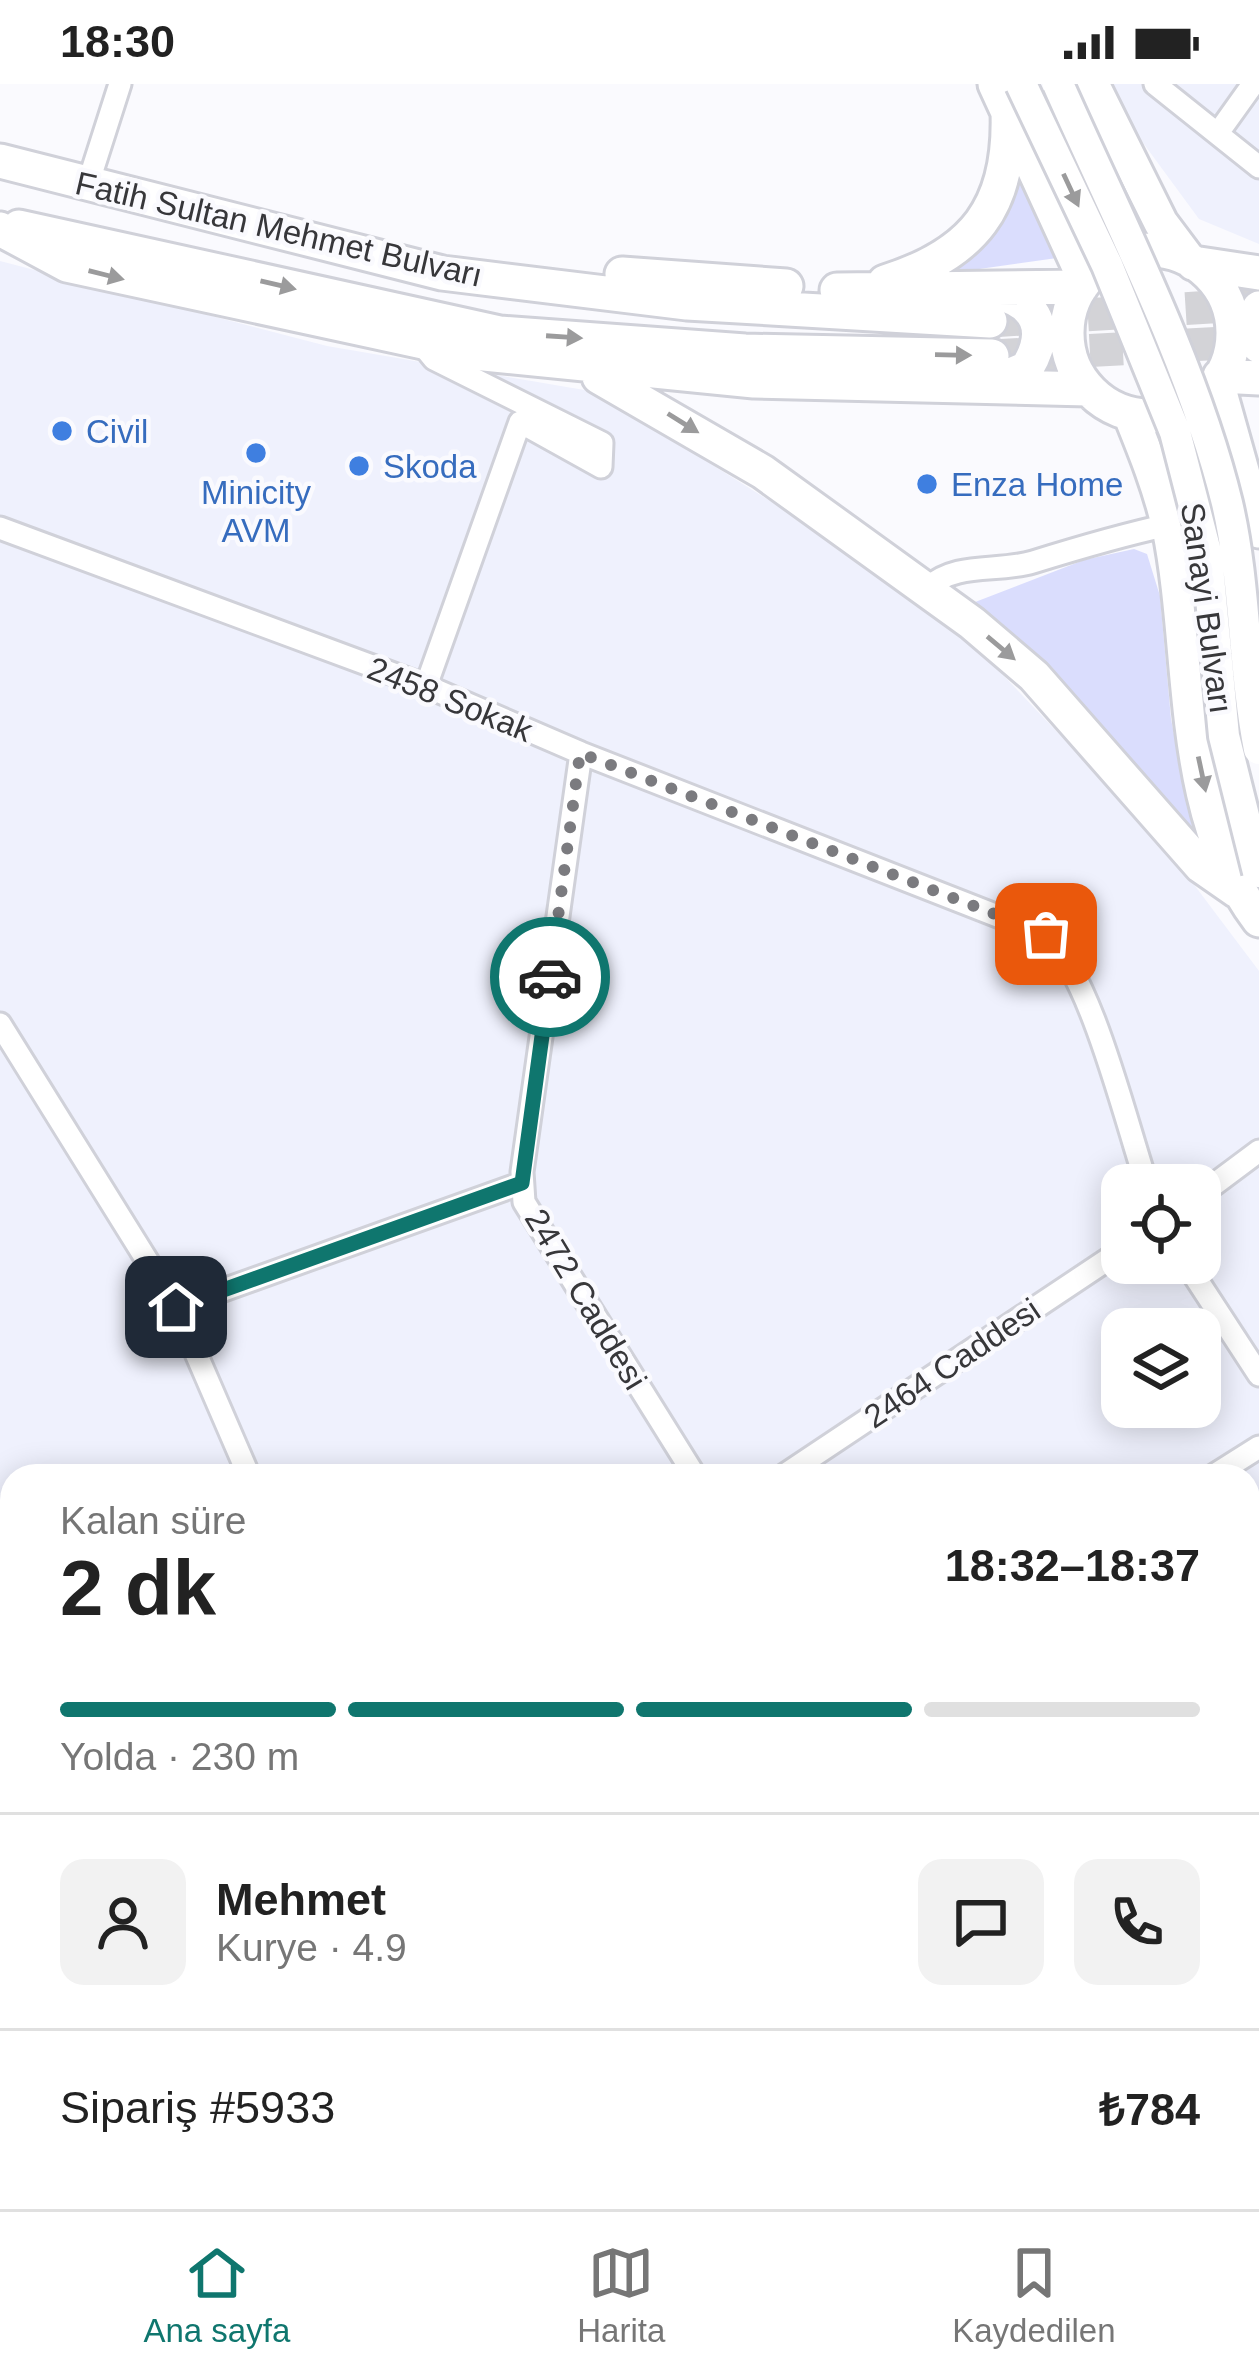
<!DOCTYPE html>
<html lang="tr">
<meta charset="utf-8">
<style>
:root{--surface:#fff;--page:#f2f2f2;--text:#222;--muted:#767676;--line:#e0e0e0;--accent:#0f766e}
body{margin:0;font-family:Helvetica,sans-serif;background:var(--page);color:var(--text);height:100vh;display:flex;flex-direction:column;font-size:45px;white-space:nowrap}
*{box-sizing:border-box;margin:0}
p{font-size:39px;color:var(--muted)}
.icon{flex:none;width:66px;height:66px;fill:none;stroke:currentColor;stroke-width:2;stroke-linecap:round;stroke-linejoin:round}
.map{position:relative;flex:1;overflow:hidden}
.panel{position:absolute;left:0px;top:1380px;width:1260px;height:747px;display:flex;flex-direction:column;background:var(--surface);border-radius:36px 36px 0 0;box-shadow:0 6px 30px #0003}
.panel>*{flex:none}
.tools{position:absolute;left:1101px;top:1080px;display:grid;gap:24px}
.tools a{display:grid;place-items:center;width:120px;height:120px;border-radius:24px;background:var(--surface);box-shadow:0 6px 30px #0003;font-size:60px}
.pin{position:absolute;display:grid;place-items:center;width:102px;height:102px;color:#fff;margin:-51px;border-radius:24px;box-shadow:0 6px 18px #0006}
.courier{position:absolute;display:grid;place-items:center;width:120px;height:120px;margin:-60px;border:9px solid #0f766e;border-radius:50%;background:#fff;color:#222;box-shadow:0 3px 15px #0007}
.overview em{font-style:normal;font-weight:600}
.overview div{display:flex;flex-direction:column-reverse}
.overview{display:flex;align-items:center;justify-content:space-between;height:204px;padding:0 60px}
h1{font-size:78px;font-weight:600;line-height:90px}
.bar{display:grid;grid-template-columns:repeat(4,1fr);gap:18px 12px;align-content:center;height:144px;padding:0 60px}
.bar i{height:15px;border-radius:9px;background:var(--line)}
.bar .on{background:var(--accent)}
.bar p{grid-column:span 4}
.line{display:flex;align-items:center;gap:30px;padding:0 60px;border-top:3px solid var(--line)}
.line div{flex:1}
.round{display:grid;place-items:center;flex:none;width:126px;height:126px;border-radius:24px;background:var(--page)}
.status{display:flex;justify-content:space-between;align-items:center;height:84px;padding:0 60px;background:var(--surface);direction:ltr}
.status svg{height:33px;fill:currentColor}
.menu{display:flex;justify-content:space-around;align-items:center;height:168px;border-top:3px solid var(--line);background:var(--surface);font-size:33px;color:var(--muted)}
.menu a{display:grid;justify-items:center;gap:6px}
.menu .on{color:var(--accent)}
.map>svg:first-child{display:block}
.built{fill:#eff1fd;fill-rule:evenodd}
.green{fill:#daddfd}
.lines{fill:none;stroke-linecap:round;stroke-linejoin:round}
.trunk-tunnel{stroke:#d3d3d7;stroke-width:33;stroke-dasharray:33 16;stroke-linecap:butt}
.minor-casing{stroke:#d0d1d9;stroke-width:27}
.tertiary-casing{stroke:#d0d1d9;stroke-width:30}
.trunk-casing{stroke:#d0d1d9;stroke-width:39}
.minor{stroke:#fff;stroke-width:21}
.tertiary{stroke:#fff;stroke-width:24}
.trunk{stroke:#fff;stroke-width:33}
.primary-bridge-casing{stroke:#d0d1d9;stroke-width:36;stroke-linecap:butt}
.primary-bridge{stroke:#fff;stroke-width:30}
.oneway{fill:#9b9b9c}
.done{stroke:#7b7b7f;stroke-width:12;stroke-dasharray:0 21.6}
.route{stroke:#0f766e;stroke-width:15}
.shop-dot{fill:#3f7fe0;stroke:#fafafe;stroke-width:4.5}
.labels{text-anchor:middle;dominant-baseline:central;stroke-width:9;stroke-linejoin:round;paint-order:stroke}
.street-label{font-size:33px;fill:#37373a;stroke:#fafafe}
.shop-label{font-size:33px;fill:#366cbe;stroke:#fafafe;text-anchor:start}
</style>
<div class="status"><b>18:30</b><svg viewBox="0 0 49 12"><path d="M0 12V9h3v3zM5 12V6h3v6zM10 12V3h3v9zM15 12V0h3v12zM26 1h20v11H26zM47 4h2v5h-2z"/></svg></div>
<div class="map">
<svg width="1259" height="2125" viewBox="0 0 1259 2125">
<rect width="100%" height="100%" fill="#fafafe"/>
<!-- built -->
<path class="built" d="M1109 0H1259V160L1199 135 1127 37Z
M0 177 327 262 596 308 810 442 962 548 1162 758 1259 887V2125H0ZM1122 1101H1200V1179H1122ZM1122 1245H1200V1323H1122ZM12 1392H1248V2115H12Z"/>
<!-- green -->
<path class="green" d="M1018 84 1057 174 951 189 952 182Z
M1134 465 1147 470 1160 512 1171 635 1194 751 1032 569 970 520 1084 476Z"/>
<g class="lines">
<!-- trunk-tunnel -->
<path class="trunk-tunnel" d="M990 237 1259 220
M992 272 1259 257"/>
<defs>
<path id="minor" d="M1155 0 1259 83
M1218 49 1253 0
M87 103 120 0
M425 264 434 275 602 359 601 383 520 338 426 602
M0 444 426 602 581 669 1046 851C1091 891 1126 1039 1147 1101
M927 504C958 477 996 489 1033 478 1078 464 1122 451 1168 441
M581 669 522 1088 524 1118 695 1392
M0 940 176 1223 249 1392
M1200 1111 1259 1067
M1186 1179 1259 1291
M176 1223 522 1099
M783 1392 1122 1166
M1213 1392 1259 1363
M1248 1770 1259 1764
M121 2115 122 2125
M648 2115 655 2125"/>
<path id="tertiary" d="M1248 2026 1259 2022
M1143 2115 1148 2125
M1014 2125 1034 2115"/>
<path id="trunk" d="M995 0 1085 196
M1092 0 1161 139 1188 175
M0 77 442 189 687 219 990 237
M19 143 500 249 745 267 992 272
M0 145 67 181 474 269 754 297 1088 305
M1067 249a83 83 0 1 1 166 0a83 83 0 1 1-166 0Z
M1193 179 1259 189
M622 190 786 202
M885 198C974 170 1011 123 1008 29
M837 206 1081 203
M994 208C1038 218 1050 246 1027 284L997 297
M1259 224 1254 240 1259 262
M1220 292 1259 294
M599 293 763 388 972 539 1034 592 1201 782 1237 807
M1217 298 1259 447
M1130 330C1145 367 1160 404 1169 444 1195 571 1176 727 1259 836"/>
</defs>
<!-- minor casing -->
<use href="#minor" class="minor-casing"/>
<!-- tertiary casing -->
<use href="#tertiary" class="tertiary-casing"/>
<!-- trunk casing -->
<use href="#trunk" class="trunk-casing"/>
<!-- minor -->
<use href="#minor" class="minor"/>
<!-- tertiary -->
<use href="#tertiary" class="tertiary"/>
<!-- trunk -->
<use href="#trunk" class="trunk"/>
<defs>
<path id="primary-bridge" d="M1021 0 1107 181 1175 348 1207 472 1224 652 1258 788
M1058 0C1116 131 1193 280 1227 419 1246 500 1243 584 1259 665"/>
</defs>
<!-- primary-bridge casing -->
<use href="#primary-bridge" class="primary-bridge-casing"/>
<!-- primary-bridge -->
<use href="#primary-bridge" class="primary-bridge"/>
</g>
<!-- one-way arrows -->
<defs><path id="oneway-solid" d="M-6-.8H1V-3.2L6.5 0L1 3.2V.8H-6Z" transform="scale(3)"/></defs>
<g class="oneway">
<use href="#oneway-solid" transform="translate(1071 106) rotate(65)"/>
<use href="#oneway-solid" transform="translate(106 191) rotate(14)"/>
<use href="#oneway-solid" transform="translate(278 201) rotate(13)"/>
<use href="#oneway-solid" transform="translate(564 253) rotate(4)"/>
<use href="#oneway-solid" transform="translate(953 271) rotate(1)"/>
<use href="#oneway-solid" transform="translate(683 339) rotate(32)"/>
<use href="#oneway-solid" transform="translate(1001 564) rotate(40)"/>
<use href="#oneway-solid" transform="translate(1202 690) rotate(78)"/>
</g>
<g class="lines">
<!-- done -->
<path class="done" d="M550 893 580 669 1046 850"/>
<!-- route -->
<path class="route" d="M176 1223 522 1099 550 893"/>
</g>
<!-- markers -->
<g class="shop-dot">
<circle cx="62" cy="347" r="12"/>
<circle cx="256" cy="369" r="12"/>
<circle cx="359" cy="382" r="12"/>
<circle cx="927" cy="400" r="12"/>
</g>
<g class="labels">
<!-- street labels -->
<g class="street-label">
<text transform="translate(279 145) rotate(13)">Fatih Sultan Mehmet Bulvarı</text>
<text transform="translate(1207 524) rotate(82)">Sanayi Bulvarı</text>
<text transform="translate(450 615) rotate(22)">2458 Sokak</text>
<text transform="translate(586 1215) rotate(59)">2472 Caddesi</text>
<text transform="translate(952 1279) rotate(-34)">2464 Caddesi</text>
</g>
<!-- shop labels -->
<g class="shop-label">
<text x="86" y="347">Civil</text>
<text x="383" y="382">Skoda</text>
<text x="951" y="400">Enza Home</text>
<text x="256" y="408" text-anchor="middle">Minicity<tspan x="256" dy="38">AVM</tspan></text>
</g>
</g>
</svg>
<div class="tools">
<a><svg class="icon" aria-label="locate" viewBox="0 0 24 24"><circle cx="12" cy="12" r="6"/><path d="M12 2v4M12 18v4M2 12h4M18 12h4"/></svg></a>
<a><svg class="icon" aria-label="layers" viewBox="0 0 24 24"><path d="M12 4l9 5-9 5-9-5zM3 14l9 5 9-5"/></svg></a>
</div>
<div class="pin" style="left:1046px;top:850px;background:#ea580c"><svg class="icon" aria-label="bag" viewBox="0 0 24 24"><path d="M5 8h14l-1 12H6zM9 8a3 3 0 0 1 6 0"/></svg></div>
<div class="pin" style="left:176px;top:1223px;background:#1f2937"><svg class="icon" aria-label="home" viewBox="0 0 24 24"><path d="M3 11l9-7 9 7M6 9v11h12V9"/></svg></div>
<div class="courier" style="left:550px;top:893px"><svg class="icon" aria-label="car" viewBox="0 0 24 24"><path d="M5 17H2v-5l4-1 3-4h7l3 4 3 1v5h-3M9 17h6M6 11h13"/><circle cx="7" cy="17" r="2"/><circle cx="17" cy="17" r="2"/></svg></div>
<section class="panel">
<div class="overview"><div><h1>2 dk</h1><p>Kalan süre</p></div><em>18:32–18:37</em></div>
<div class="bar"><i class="on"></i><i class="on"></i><i class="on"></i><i></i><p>Yolda · 230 m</p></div>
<div class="line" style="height:216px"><a class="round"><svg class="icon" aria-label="person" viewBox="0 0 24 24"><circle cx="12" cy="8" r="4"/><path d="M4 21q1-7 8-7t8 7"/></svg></a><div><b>Mehmet</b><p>Kurye · 4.9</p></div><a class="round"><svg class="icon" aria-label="chat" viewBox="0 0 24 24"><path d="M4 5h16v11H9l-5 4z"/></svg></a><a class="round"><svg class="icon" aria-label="phone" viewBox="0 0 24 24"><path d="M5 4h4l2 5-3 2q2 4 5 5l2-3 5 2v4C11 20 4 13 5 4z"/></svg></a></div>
<div class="line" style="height:156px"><div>Sipariş #5933</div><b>₺784</b></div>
</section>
</div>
<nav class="menu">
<a class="on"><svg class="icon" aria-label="home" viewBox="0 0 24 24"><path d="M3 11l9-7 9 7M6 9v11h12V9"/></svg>Ana sayfa</a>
<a><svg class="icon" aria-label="map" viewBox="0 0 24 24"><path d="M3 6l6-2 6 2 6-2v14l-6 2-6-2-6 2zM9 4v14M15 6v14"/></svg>Harita</a>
<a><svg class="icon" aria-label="saved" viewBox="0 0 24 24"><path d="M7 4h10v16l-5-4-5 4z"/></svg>Kaydedilen</a>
</nav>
